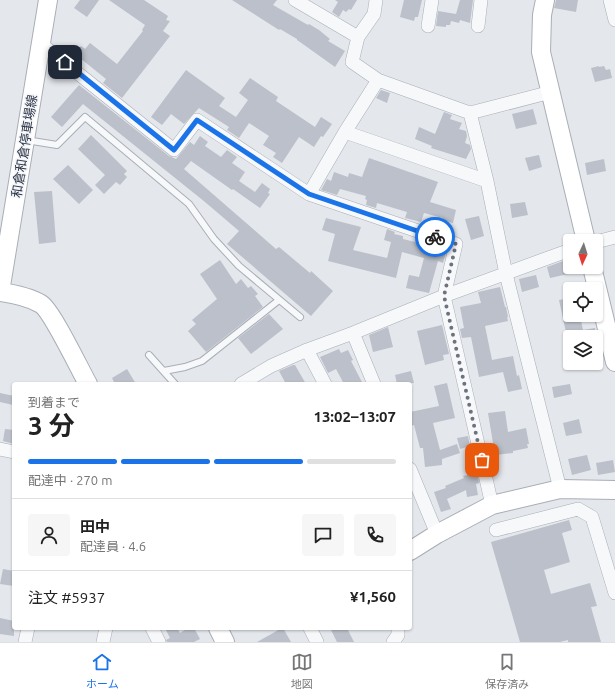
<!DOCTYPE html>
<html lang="ja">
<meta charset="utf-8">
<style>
:root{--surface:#fff;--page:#f6f6f6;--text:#222;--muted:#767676;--line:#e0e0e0;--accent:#1a73e8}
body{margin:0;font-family:Ubuntu,"Noto Sans JP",sans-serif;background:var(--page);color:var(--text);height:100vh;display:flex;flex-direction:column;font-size:15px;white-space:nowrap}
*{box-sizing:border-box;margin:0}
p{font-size:13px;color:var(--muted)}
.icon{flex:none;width:22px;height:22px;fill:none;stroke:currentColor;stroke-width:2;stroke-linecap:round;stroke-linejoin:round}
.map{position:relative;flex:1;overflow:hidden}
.details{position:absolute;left:12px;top:382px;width:400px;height:248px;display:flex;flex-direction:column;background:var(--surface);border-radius:4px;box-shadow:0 1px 3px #0004}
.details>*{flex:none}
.needle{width:26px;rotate:184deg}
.buttons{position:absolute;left:563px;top:234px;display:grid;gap:8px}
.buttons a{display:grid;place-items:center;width:40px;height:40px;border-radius:4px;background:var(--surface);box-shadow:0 1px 3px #0004;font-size:20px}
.pin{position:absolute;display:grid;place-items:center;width:34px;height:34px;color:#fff;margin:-17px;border-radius:8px;box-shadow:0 2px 6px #0006}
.courier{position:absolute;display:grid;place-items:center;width:40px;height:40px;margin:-20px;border:3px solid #1a73e8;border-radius:50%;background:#fff;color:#222;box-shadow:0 1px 5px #0007}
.headline em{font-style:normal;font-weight:700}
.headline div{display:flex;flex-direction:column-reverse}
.headline{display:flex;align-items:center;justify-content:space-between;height:68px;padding:0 16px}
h1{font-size:26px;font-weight:700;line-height:30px}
.bar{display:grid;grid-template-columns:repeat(4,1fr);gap:6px 4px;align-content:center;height:48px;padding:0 16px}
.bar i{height:5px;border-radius:3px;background:var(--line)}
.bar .current{background:var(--accent)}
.bar p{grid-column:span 4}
.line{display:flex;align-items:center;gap:10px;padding:0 16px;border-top:1px solid var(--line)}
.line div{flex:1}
.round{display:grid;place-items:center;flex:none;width:42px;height:42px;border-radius:4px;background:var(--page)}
.tabs{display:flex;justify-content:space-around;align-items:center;height:56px;border-top:1px solid var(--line);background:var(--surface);font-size:11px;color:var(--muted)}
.tabs a{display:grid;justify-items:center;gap:2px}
.tabs .current{color:var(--accent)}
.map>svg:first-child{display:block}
.building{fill:#bbc0ca}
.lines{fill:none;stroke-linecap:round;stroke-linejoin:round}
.lane-casing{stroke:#a9aeb7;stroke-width:8}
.street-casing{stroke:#a9aeb7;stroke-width:14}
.secondary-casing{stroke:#a9aeb7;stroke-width:20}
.lane{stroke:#f7f8fa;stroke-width:6}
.street{stroke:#f7f8fa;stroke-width:13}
.secondary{stroke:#fff;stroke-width:18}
.done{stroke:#6c737f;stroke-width:4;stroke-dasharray:0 7.2}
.route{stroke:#1a73e8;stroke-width:5}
.labels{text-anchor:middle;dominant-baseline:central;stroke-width:3;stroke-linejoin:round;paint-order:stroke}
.street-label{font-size:13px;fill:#2b3445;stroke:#f4f6f9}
</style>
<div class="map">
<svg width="615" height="642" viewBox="0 0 615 642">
<rect width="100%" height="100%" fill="#e4e7ec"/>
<!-- building -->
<path class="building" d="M80 0H99L87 17 74 8Z
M109 0H144L168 16 166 20 170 21 163 31 170 36 122 98 103 83 106 79 75 54 81 46 85 49 90 43 117 64 143 31 142 30 145 25Z
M232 0H277L273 5 308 25 309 24 319 30 330 39 328 41 345 51 335 67 300 42 297 40V39L280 29 279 30Z
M335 0H357L351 10 349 9 346 12 343 10 339 17 332 12 338 2Z
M404 0H422L418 17H415L414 21 400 17Z
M460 0H473L470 23 460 20 459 23 451 21 450 25H446V27L436 26 438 11 456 14Z
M556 0H578L576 12 554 8Z
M599 66V67L604 66 606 70 610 69 612 78 595 82 591 68Z
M186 70 225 98 219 106 236 117 248 100 239 93 250 78 278 97 276 101 315 127 321 117 332 124 323 137 321 136 314 147 299 137 282 163 273 157 276 153 263 145 269 136 249 123 239 138 227 130 229 127 199 108 184 124 171 114 162 125 151 117Z
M79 85 169 156 176 159 190 142 194 145 200 136 208 142 205 146 221 157 227 150 237 157 232 163 245 172 239 181 255 192 262 183 270 189 268 193 270 194 260 208 233 189 232 190 191 161 184 169 276 249 279 247 310 273 311 271 333 291 311 316 227 244 239 231 205 202 83 104 62 127 51 117Z
M381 90 390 93 387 103 376 98Z
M533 109 537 124 516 129 512 114Z
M444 112 452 115 450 119 462 123 459 129 466 131 467 136 465 143 470 145 471 149 466 159 431 148 432 146 415 139 419 127 435 134Z
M91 135 127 171 124 174 127 177 120 185 116 182 104 194 95 185 105 175 78 149Z
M539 155 542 167 529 171 525 158Z
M369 158 438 182 430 202 456 210 453 223 442 220 443 218 424 213 421 222 405 218 407 212 377 203 376 208 366 205 367 200 365 199 366 196 340 189 337 195 321 190 327 179 331 181 334 172 348 177 349 173 362 177Z
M604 159 606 171 587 175 585 163Z
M68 165 93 190 79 204 53 179Z
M52 191 56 242 39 244 34 192Z
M525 202 528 215 512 218 510 204Z
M479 216 484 236 471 240 465 219Z
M326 218 361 227 353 250 387 258 391 242 384 240 387 229 395 232 394 234 403 236V239L427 245 428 243 447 249 443 263 438 261 429 293 406 288 409 275 419 277 424 258 402 252 396 278 328 261 335 234 322 230Z
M220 260 236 284 241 279 248 288 251 286 258 294 255 296 263 307 206 352 188 331 196 324 192 320 217 299 200 274Z
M563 261 564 266 566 265 568 274 550 278 547 267Z
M536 275 539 287 522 292 519 279Z
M500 287 505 307H506L508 317H507L508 321 485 326 492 360 513 356 517 376 519 375 522 389 508 392 503 372 479 377 471 337 462 338 460 329 464 328 460 307 481 303 478 292Z
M570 298V318L580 316 583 330 595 328 596 337H567L559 300Z
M269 314 283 329 251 354 238 338Z
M442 325 449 354 443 355 444 360 425 365 417 331Z
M388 327 393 347 373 352 369 335Z
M339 349 341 353 348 350 353 360 351 361 363 384H344L336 369 328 373 320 357Z
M293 365H295L306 384H286L279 371Z
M127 369 136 384H115L112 378Z
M411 371 414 383 397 384 395 375Z
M447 383 455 418 433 423 440 450 457 444 460 453 442 459V465L425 467 423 448H420L414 425 410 426V412L439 406 434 386Z
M570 384 572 394 554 398 552 387Z
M0 393 14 396 13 405 0 402Z
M505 411 508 432 526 428 529 444H527L528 448 513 451V453L495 455 488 413Z
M579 419 582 433 566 436 563 423Z
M5 429 14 430V444L3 441Z
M468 436 470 446 460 449 457 438Z
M587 455 591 470 572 475 568 459Z
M613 460 615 472 598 475 596 463Z
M477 473 479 483 476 484 478 495 467 497 466 490 447 499 451 509 441 512 434 492 446 488 445 486 464 478 463 476Z
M569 520 572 530 562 533 570 562 544 570 551 594 590 583 597 606 591 607 601 642H568V640L560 642H520L491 542Z
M3 569 14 571V586L0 584Z
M0 618 14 621V636L0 634Z
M165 628H177L180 633 188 628H194L200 639 194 642H167L166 640 170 638Z
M283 628 291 642H257L282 628Z
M330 628H347L354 642H337Z"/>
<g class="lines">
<defs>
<path id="lane" d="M26 140 57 145 85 117 189 204 214 239 239 266 300 317
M149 355 175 384
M164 371 185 367 202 361 279 300"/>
<path id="street" d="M295 0 358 37
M376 0 374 14 358 37 352 62 378 80 470 113 551 92
M610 0 615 20
M428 26 432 0
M478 26 481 0
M40 43 174 150 197 120 309 194 456 244 444 296 492 505
M470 113 487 181 506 274 560 489
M345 132 487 181
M309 194 345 132 378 80
M596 242 615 237
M353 333 374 384
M307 350 325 384
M241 384 271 366 307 350 353 333 444 296 570 250
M0 449 14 452
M410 469 437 534
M496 530 578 509 592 517 615 593
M152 628 159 642
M310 628 317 642
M25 642 28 628
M103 642 106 628
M393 642 398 635V628"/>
<path id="secondary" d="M545 0 542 15 541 52 586 241
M592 267 615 362
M0 292 48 0
M0 292C14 294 29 297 41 304 52 311 80 370 88 384
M410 551 437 534 492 505 560 489 615 490
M218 628 225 642"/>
</defs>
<!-- lane casing -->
<use href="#lane" class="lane-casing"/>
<!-- street casing -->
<use href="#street" class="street-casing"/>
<!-- secondary casing -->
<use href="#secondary" class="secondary-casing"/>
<!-- lane -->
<use href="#lane" class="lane"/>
<!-- street -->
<use href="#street" class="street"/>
<!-- secondary -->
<use href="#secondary" class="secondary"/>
</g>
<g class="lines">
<!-- done -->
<path class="done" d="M435 237 456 244 444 296 482 460"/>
<!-- route -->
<path class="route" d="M65 62 174 150 197 120 309 194 435 237"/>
</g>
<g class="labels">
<!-- street labels -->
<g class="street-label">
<text transform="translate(24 146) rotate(-81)">和倉和倉停車場線</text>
</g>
</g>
</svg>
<div class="buttons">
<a><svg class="needle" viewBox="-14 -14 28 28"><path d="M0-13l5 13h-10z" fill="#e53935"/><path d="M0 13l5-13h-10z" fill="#767676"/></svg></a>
<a><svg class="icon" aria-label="locate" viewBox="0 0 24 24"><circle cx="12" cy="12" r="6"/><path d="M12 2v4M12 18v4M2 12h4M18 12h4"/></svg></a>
<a><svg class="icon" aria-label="layers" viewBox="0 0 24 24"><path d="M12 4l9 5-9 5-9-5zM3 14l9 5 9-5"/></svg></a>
</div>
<div class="pin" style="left:482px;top:460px;background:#ea580c"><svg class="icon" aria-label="bag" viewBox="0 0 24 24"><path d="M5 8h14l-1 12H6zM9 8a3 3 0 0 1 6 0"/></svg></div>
<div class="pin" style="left:65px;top:62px;background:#1f2937"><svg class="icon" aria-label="home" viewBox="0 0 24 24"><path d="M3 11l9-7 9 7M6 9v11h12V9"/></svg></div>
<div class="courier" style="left:435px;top:237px"><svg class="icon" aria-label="bike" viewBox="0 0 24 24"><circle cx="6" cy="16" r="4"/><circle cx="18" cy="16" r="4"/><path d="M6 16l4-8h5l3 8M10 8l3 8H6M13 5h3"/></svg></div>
<section class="details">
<div class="headline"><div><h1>3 分</h1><p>到着まで</p></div><em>13:02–13:07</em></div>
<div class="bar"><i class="current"></i><i class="current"></i><i class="current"></i><i></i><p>配達中 · 270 m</p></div>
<div class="line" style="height:72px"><a class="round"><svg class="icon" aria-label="person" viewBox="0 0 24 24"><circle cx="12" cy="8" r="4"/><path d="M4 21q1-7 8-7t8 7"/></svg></a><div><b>田中</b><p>配達員 · 4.6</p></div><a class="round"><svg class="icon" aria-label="chat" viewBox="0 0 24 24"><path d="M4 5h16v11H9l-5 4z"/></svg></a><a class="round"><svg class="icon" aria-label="phone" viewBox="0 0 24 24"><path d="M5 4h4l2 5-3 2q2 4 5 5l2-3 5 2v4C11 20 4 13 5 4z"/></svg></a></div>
<div class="line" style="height:52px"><div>注文 #5937</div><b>¥1,560</b></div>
</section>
</div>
<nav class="tabs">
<a class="current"><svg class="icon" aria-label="home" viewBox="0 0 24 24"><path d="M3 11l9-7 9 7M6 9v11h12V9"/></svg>ホーム</a>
<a><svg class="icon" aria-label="map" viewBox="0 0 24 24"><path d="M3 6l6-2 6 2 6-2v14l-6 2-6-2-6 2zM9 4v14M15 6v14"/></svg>地図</a>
<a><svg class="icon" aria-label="saved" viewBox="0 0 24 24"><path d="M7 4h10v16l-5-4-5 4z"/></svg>保存済み</a>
</nav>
